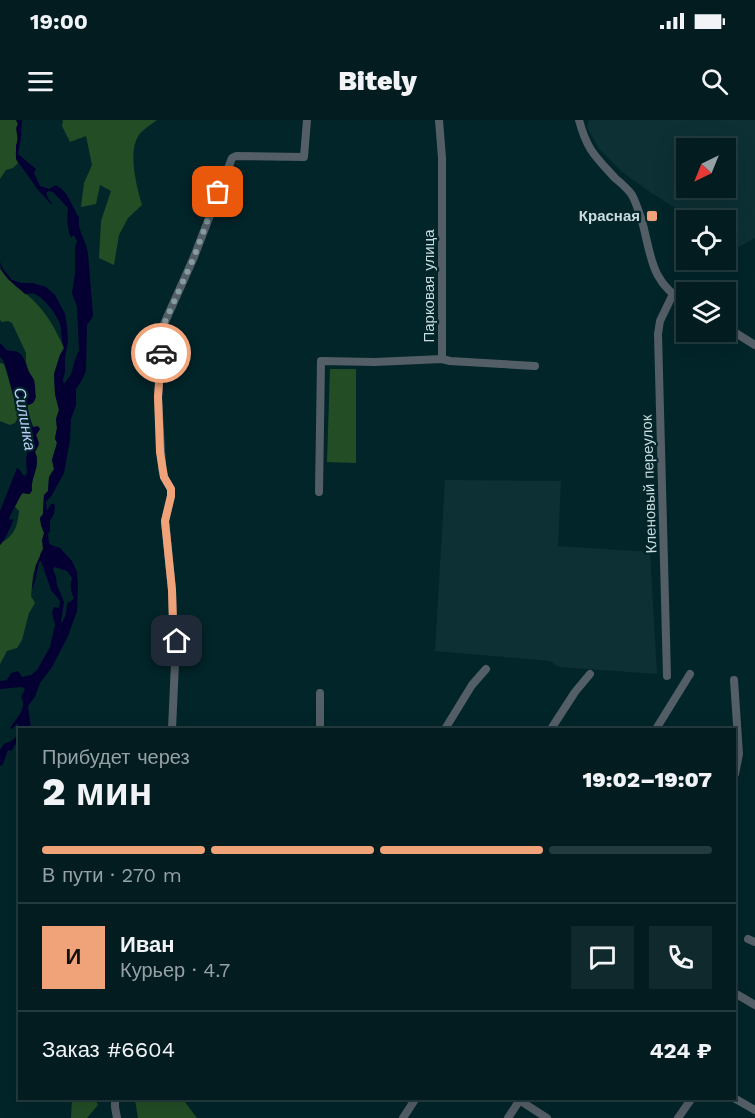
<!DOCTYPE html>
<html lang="ru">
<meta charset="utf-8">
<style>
:root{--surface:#021c20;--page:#10292d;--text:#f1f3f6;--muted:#96a1a5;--line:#233a3e;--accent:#f0a278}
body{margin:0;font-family:"Work Sans",sans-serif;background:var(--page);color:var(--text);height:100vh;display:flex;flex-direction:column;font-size:22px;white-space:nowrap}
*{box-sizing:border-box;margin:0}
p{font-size:20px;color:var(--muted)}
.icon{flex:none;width:33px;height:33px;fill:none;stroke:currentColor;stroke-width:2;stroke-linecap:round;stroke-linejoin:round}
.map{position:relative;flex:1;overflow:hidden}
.side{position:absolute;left:18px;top:608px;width:718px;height:372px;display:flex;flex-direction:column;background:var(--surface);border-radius:0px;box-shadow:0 6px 24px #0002,0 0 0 2px var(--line)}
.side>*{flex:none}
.needle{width:39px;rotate:223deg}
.fabs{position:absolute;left:676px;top:18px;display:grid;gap:12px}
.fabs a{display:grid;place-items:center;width:60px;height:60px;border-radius:0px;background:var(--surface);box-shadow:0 6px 24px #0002,0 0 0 2px var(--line);font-size:30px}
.pin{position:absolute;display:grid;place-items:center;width:51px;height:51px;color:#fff;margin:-26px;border-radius:12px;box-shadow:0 3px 9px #0006}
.courier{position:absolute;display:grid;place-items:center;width:60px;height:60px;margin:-30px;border:4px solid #f0a278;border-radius:50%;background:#fff;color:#222;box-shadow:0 2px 8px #0007}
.overview em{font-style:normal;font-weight:800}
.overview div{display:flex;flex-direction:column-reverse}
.overview{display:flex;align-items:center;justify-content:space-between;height:102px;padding:0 24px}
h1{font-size:39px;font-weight:800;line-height:45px}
.bar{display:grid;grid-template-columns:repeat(4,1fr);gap:9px 6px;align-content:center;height:72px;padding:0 24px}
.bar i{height:8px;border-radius:4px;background:var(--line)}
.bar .on{background:var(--accent)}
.bar p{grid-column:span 4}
.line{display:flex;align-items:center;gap:15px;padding:0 24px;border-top:2px solid var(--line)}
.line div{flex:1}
.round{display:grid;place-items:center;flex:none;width:63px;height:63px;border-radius:0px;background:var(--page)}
.status{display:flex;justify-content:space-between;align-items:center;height:42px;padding:0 30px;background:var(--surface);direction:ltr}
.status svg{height:16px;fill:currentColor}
header{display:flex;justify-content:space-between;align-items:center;height:78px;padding:0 24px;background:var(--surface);font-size:27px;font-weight:800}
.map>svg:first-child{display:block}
.built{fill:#0d3034;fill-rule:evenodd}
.green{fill:#234d25}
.water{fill:#040032;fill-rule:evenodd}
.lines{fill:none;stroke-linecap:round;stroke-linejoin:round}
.street{stroke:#545e66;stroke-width:8}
.done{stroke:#839b9f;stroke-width:6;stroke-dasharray:0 10.8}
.route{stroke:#f0a278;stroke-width:8}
.poi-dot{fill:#f0a278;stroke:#02252a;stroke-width:2}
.labels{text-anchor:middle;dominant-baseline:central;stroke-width:4.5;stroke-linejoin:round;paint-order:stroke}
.poi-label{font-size:15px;font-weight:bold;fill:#c9dbde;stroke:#02252a;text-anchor:end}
.street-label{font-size:15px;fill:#c9dbde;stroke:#02252a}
.water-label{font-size:16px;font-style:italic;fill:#c0cdf7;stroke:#02252a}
</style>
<div class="status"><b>19:00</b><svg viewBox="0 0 49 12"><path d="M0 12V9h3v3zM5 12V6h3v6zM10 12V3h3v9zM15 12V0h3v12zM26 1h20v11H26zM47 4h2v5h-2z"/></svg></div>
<header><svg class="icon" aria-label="menu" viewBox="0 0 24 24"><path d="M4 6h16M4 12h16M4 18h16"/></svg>Bitely<svg class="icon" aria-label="search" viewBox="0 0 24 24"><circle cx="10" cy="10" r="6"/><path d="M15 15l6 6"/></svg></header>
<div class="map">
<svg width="755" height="998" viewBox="0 0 755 998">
<rect width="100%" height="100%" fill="#02252a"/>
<!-- built -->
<path class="built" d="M589 0H755V118L737 128 726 121V100H694L650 72 622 52 599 29 587 7ZM687 28H726V68H687Z
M445 360 561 361 558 426 650 432 657 554 559 547 550 541 435 531Z"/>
<!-- green -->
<path class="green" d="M0 0H16L18 3C16 9 17 12 17 18 18 28 13 34 18 43L13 48 6 50 0 59Z
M63 0H157C152 4 143 9 139 15 127 31 137 68 142 85L128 98 119 115 114 145 99 138 101 101 111 71 100 65 96 84 81 87 84 63 92 45 86 16 70 22 62 6Z
M0 149C9 161 21 170 32 179 47 193 56 210 64 228L60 235 54 254 55 274 59 290 56 299 57 308 55 319 57 323 52 340 54 349 49 357 48 371 44 375 43 394 40 398 41 405 44 413 43 429 40 434V438L36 445 33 455 31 476 35 483 29 493 22 520 17 528 7 531 0 544V425C3 421 8 419 11 415 17 409 18 399 19 391L14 386 21 375 22 373 30 374 32 369 31 364 37 346V337L35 332 39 325 36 315 40 309 33 307 28 292V285L33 283 36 277 33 258 29 252 26 242V233L12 203 8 201 2 202 0 200Z
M0 243 4 244 13 274 17 291 19 295 15 303 10 305 0 301Z
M330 249H356V343L327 342Z
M72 978H95L98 985 87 998H71Z
M160 978H182L197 998H138L135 980Z"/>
<!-- water -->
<path class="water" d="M16 0H22L21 18 18 34 36 49 34 53 40 66 49 69 56 65C69 72 71 86 79 97 77 111 86 120 88 133L93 196 87 205 86 251 82 260 76 269V285L71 299 70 320 64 353 52 375 46 382 47 391 51 384H54L55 386 54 394 50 401V411L48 414 49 423 51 425 60 428 72 441 77 452 78 464 77 491 68 516 52 547 40 563 35 577 28 586 31 609H20L19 621 14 626 12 631 8 630 3 644 0 646C0 642 0 635 0 631 4 616 18 630 18 603L12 609 10 608C16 599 28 588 21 577L25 569 22 567 0 569V561L7 560 11 553 18 551 22 557 31 555 37 550 50 527 55 505 52 492 54 487 59 488 60 481 51 470 41 441 39 442 35 461 32 469V467L36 445 43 429 42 420 44 413 41 405 40 398 43 394 44 375 48 371 49 357 54 349 52 340 57 323 55 318 57 308 56 299 59 290 55 274 54 254 60 235 64 228C61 220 62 212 60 204 57 195 43 176 34 174 31 173 28 174 25 174 16 165 0 156 0 142L3 149 12 160 22 163H32L46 167 55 175 65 194 67 205 68 222 65 237V253L63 259 64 265C65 261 68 259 70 256 74 248 74 238 79 231L77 187 72 173 75 154V128L77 121 74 115 71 118C67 108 67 99 68 88L53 72 49 71 46 73 49 80 53 84H51L38 70 16 39V25L18 19 16 8 18 4ZM55 447 67 451 72 458C70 466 70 471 74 478L71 481 67 483 66 494 62 503 61 502 64 482 57 465 56 457 53 449Z
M0 223 8 231C24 229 24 241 29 252 31 256 32 256 34 260 35 262 36 278 35 279 34 283 31 284 28 285V293L33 307 38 306 40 309 36 315 39 323 35 332C41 346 30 358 32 371L29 374 23 373 21 375 9 398 10 400 13 399V400C11 407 4 421 0 425V391L17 348 19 349 24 356 27 354 26 339 29 323 26 308 17 291 7 251 3 240 0 237Z"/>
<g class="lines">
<!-- street -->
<path class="street" d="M439 0 442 38V239L450 241 535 246
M579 0C587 30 595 36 615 58 621 63 628 69 632 75 636 82 639 93 642 101 652 138 650 162 687 184
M726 207 755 225
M319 372 321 241 375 242 442 239
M667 556 658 214 660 201 673 174
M734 560 739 634 735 654
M320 573V609
M172 609 176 521 173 503 172 470 165 401 171 376V369L164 357 162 348 158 277 164 204 194 137 232 38 236 36 304 37 307 0
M445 609 472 565 486 549
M551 609 575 572 590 554
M656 609 690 554
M748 819 755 822
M738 875 755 885
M115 978V987L117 998
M516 978 547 998
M734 978 755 990
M403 998 416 978
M508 998 521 978
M678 998 692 978"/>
</g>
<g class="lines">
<!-- done -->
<path class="done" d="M161 233 164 204 194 137 218 72"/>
<!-- route -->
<path class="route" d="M161 233 158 277 160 332 164 357 171 369V376L165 401 172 470 173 503 177 521"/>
</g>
<!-- markers -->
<rect class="poi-dot" x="646" y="90" width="12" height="12" rx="3"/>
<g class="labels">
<!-- poi labels -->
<g class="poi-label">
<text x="640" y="96">Красная</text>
</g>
<!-- street labels -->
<g class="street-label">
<text transform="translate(429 166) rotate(-90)">Парковая улица</text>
<text transform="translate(649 364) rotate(-92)">Кленовый переулок</text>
</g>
<!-- water labels -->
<g class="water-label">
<text transform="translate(25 299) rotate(80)">Силинка</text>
</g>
</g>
</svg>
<div class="fabs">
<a><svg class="needle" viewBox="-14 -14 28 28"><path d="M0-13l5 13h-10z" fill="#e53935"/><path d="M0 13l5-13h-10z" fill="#96a1a5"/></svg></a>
<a><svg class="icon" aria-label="locate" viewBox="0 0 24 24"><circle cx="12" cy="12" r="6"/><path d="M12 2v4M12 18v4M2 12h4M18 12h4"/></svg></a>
<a><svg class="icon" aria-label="layers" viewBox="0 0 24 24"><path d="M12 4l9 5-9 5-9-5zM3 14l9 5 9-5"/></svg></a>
</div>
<div class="pin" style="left:218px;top:72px;background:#ea580c"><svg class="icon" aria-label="bag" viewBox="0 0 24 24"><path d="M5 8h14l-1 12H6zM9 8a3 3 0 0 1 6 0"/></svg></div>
<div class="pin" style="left:177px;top:521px;background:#1f2937"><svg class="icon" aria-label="home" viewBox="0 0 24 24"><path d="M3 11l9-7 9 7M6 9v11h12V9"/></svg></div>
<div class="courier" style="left:161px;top:233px"><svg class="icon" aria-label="car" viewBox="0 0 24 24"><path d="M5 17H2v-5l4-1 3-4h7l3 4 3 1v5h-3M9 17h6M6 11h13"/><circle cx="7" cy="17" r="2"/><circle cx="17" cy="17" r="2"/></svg></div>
<section class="side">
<div class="overview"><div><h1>2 мин</h1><p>Прибудет через</p></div><em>19:02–19:07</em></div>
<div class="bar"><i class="on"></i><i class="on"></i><i class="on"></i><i></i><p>В пути · 270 m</p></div>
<div class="line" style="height:108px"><b class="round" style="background:var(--accent);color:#111">И</b><div><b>Иван</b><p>Курьер · 4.7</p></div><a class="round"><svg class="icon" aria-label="chat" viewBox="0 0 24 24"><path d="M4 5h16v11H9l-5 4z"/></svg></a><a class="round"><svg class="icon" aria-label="phone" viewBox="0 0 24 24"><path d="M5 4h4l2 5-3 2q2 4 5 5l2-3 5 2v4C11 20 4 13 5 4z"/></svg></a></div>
<div class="line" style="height:78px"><div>Заказ #6604</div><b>424 ₽</b></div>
</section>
</div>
